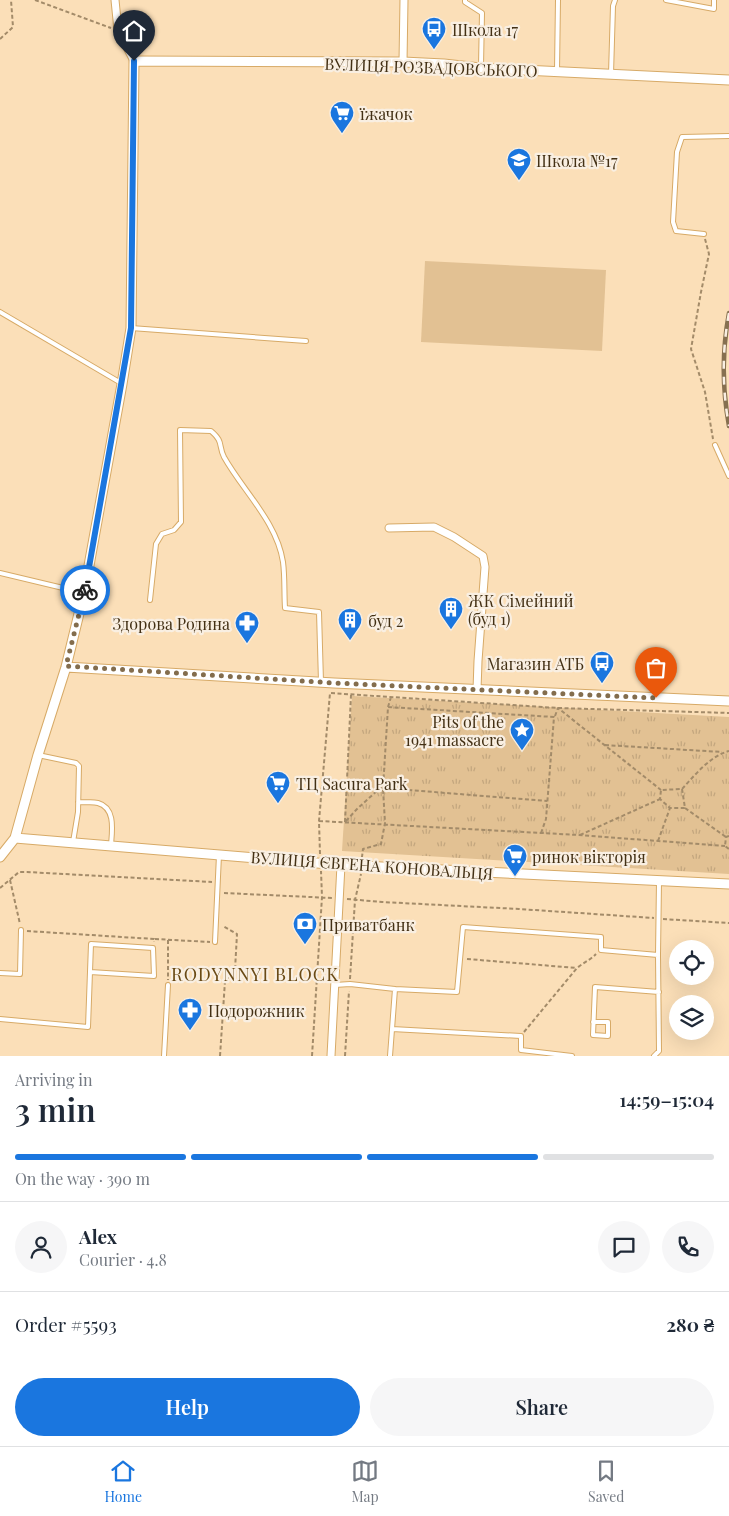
<!DOCTYPE html>
<meta charset="utf-8">
<style>
:root{--surface:#fff;--page:#f6f6f7;--text:#1f2937;--muted:#747a83;--line:#e0e1e3;--accent:#1a76df}
body{margin:0;font-family:"Playfair Display",serif;background:var(--page);color:var(--text);height:100vh;display:flex;flex-direction:column;font-size:19px;white-space:nowrap}
*{box-sizing:border-box;margin:0}
p{font-size:16px;color:var(--muted)}
.icon{flex:none;width:28px;height:28px;fill:none;stroke:currentColor;stroke-width:2;stroke-linecap:round;stroke-linejoin:round}
.map{position:relative;height:1056px;overflow:hidden}
.drawer{display:flex;flex-direction:column;background:var(--surface);flex:1}
.drawer>*{flex:none}
.fabs{position:absolute;left:669px;top:940px;display:grid;gap:10px}
.fabs a{display:grid;place-items:center;width:45px;height:45px;border-radius:50%;background:var(--surface);box-shadow:0 5px 20px #0002;font-size:25px}
.pin{position:absolute;display:grid;place-items:center;width:42px;height:42px;color:#fff;margin:-51px -21px;border-radius:50% 50% 50% 0;rotate:-45deg;box-shadow:0 0 5px #0007}
.pin .icon{rotate:45deg}
.courier{position:absolute;display:grid;place-items:center;width:50px;height:50px;margin:-25px;border:4px solid #1a76df;border-radius:50%;background:#fff;color:#222;box-shadow:0 1px 6px #0007}
.headline em{font-style:normal;font-weight:600}
.headline div{display:flex;flex-direction:column-reverse}
.headline{display:flex;align-items:center;justify-content:space-between;height:85px;padding:0 15px}
h1{font-size:32px;font-weight:600;line-height:38px}
.bar{display:grid;grid-template-columns:repeat(4,1fr);gap:8px 5px;align-content:center;height:60px;padding:0 15px}
.bar i{height:6px;border-radius:4px;background:var(--line)}
.bar .selected{background:var(--accent)}
.bar p{grid-column:span 4}
.line{display:flex;align-items:center;gap:12px;padding:0 15px;border-top:1px solid var(--line)}
.line div{flex:1}
.round{display:grid;place-items:center;flex:none;width:52px;height:52px;border-radius:26px;background:var(--page)}
.button{display:flex;gap:10px;margin-top:auto;padding:10px 15px}
.button a{flex:1;height:58px;border-radius:30px;background:var(--accent);color:#fff;font-size:20px;font-weight:600;line-height:58px;text-align:center}
.button a+a{background:var(--page);color:var(--text)}
.tab-bar{display:flex;justify-content:space-around;align-items:center;height:70px;border-top:1px solid var(--line);background:var(--surface);font-size:14px;color:var(--muted)}
.tab-bar a{display:grid;justify-items:center;gap:2px}
.tab-bar .selected{color:var(--accent)}
.map>svg:first-child{display:block}
.park{fill:url(#park-tufts)}
.pitch{fill:#e2c193}
.lines{fill:none;stroke-linecap:round;stroke-linejoin:round}
.service-casing{stroke:#d7aa67;stroke-width:6}
.minor-casing{stroke:#d7aa67;stroke-width:9}
.tertiary-casing{stroke:#d7aa67;stroke-width:11}
.path{stroke:#a38b69;stroke-width:2;stroke-dasharray:4 2.5;stroke-linecap:butt}
.service{stroke:#fff;stroke-width:4}
.minor{stroke:#fff;stroke-width:7}
.tertiary{stroke:#fff;stroke-width:9}
.rail-casing{stroke:#867050;stroke-width:4.5}
.rail{stroke:#f9efe2;stroke-width:2.5;stroke-dasharray:8;stroke-linecap:butt}
.done{stroke:#836d4d;stroke-width:5;stroke-dasharray:0 9}
.route{stroke:#1a76df;stroke-width:6}
.labels{text-anchor:middle;dominant-baseline:central;stroke-width:4.5;stroke-linejoin:round;paint-order:stroke}
.poi-label{font-size:16px;fill:#433014;stroke:#f9efe2;text-anchor:start}
.street-label{font-size:16px;fill:#433014;stroke:#f9efe2}
.neighbourhood-label{font-size:18px;letter-spacing:1px;fill:#6a4a15;stroke:#f9efe2}
</style>
<div class="map">
<svg width="729" height="1056" viewBox="0 0 729 1056">
<defs>
<pattern id="park-tufts" width="24" height="20" patternUnits="userSpaceOnUse" patternTransform="scale(1.25)"><rect width="24" height="20" fill="#e2c193"/><path d="M3 7l-1-3M5 7V3M7 7l1-3M15 17l-1-3M17 17v-4M19 17l1-3" fill="none" stroke="#c3a67e"/></pattern>
</defs>
<rect width="100%" height="100%" fill="#fbdfb8"/>
<!-- park -->
<path class="park" d="M352 696 729 717V874L342 851Z"/>
<!-- pitch -->
<path class="pitch" d="M425 261 606 270 602 351 421 342Z"/>
<g class="lines">
<defs>
<path id="service" d="M465 0V2L482 13 481 66
M666 0 714 9V0
M557 70 558 0
M611 74 613 6 615 0
M704 234 676 231 673 222 677 152 682 137 729 136
M0 312 121 383
M131 328 306 341
M715 445 729 476
M0 573 84 593
M150 600 156 544 162 534 174 530 181 522 180 430 211 431C224 442 218 445 224 457 243 491 277 522 283 562 285 577 284 593 285 608L319 612 321 682
M38 755 76 763 79 766 78 812 73 842
M78 802C84 802 92 802 98 803 116 808 112 831 111 845
M215 942 219 855
M0 973 20 974 21 930
M335 985 350 984 395 989 390 1056
M395 989 457 992 463 927 601 937V950L658 955 659 881
M0 1019 88 1027 91 944 153 948 154 976 90 972
M593 1022H608V1036L593 1035 595 987 659 992
M392 1029 521 1036V1050L572 1056
M164 1056 168 985
M654 1056 659 1051 658 955"/>
<path id="minor" d="M115 0 118 30 134 61
M403 62 404 0
M389 528 434 527 454 537 483 556 485 567 478 661 477 690
M331 1056 341 865"/>
<path id="tertiary" d="M66 667 334 683 729 701
M15 838 341 865 729 884
M0 857 15 838 38 755 66 667 84 593 122 384 131 328 134 61 403 62 444 64 480 68 729 80"/>
</defs>
<!-- service casing -->
<use href="#service" class="service-casing"/>
<!-- minor casing -->
<use href="#minor" class="minor-casing"/>
<!-- tertiary casing -->
<use href="#tertiary" class="tertiary-casing"/>
<!-- path -->
<path class="path" d="M35 0 111 28
M0 39 13 27 11 0
M705 239 709 254 701 292 691 349 705 392 713 439
M388 707 391 697
M555 716 558 708 661 790
M605 745 722 752
M682 789 685 808H670L660 799 661 790 682 789C695 775 710 756 729 751
M685 808 726 837
M319 821 579 835 725 846
M346 821 357 809 379 789 383 788 385 823 381 844 363 849 362 857
M345 822 351 695
M541 833 546 819 554 717 388 707 383 788 547 801
M580 835 660 799
M729 836 726 837 725 846 729 849
M658 841 670 808
M320 854 319 821 330 693 558 708 729 713
M10 880 20 924
M0 888 19 872H27L212 882
M224 893 332 898
M347 899 382 902 519 909 654 918
M663 919 729 923
M27 931 154 939V942
M155 939 210 942
M168 940V980
M467 959 577 968
M350 979 355 900 361 874
M524 1032 577 968C583 963 590 960 596 954
M220 1056 225 981 235 970 237 934 223 926
M312 1056 322 897 321 871
M345 1056 349 991"/>
<!-- service -->
<use href="#service" class="service"/>
<!-- minor -->
<use href="#minor" class="minor"/>
<!-- tertiary -->
<use href="#tertiary" class="tertiary"/>
<defs>
<path id="rail" d="M729 313C722 350 722 388 729 426"/>
</defs>
<!-- rail casing -->
<use href="#rail" class="rail-casing"/>
<!-- rail -->
<use href="#rail" class="rail"/>
</g>
<g class="lines">
<!-- done -->
<path class="done" d="M85 590 66 666 334 683 656 698"/>
<!-- route -->
<path class="route" d="M85 590 131 328 134 61"/>
</g>
<!-- icons -->
<defs>
<symbol id="bus-pin" viewBox="-11 -11 22 30"><path d="M0 17L-7.5 6A9.5 9.5 0 1 1 7.5 6Z" fill="#1a76df" stroke="#f9efe2"/><path d="M-5-6H5V4H4V6H2V4H-2V6H-4V4H-5ZM-3.5-4V0h7V-4ZM-3.5 1.2v1.5H-2V1.2ZM2 1.2v1.5H3.5V1.2Z" fill="#fff"/></symbol>
<symbol id="supermarket-pin" viewBox="-11 -11 22 30"><path d="M0 17L-7.5 6A9.5 9.5 0 1 1 7.5 6Z" fill="#1a76df" stroke="#f9efe2"/><path d="M-6-5.5h2.5l.6 2H6L4.5 2H-2.5L-4.4-4H-6ZM-1.5 3.2a1.3 1.3 0 1 0 .1 0ZM3 3.2a1.3 1.3 0 1 0 .1 0Z" fill="#fff"/></symbol>
<symbol id="school-pin" viewBox="-11 -11 22 30"><path d="M0 17L-7.5 6A9.5 9.5 0 1 1 7.5 6Z" fill="#1a76df" stroke="#f9efe2"/><path d="M0-5L7-2L0 1L-7-2ZM-4 1L0 2.5L4 1V4Q0 6-4 4Z" fill="#fff"/></symbol>
<symbol id="building-pin" viewBox="-11 -11 22 30"><path d="M0 17L-7.5 6A9.5 9.5 0 1 1 7.5 6Z" fill="#1a76df" stroke="#f9efe2"/><path d="M-4-6H4V6H1V3H-1V6H-4ZM-2.5-4.3h1.7v1.8h-1.7ZM.8-4.3h1.7v1.8H.8ZM-2.5-1h1.7V.8h-1.7ZM.8-1h1.7V.8H.8Z" fill="#fff"/></symbol>
<symbol id="pharmacy-pin" viewBox="-11 -11 22 30"><path d="M0 17L-7.5 6A9.5 9.5 0 1 1 7.5 6Z" fill="#1a76df" stroke="#f9efe2"/><path d="M-2-6h4v4h4v4h-4v4h-4v-4h-4v-4h4Z" fill="#fff"/></symbol>
<symbol id="sight-pin" viewBox="-11 -11 22 30"><path d="M0 17L-7.5 6A9.5 9.5 0 1 1 7.5 6Z" fill="#1a76df" stroke="#f9efe2"/><path d="M0-6L1.8-2.2L6-1.7L2.9 1.2L3.7 5.4L0 3.3L-3.7 5.4L-2.9 1.2L-6-1.7L-1.8-2.2Z" fill="#fff"/></symbol>
<symbol id="bank-pin" viewBox="-11 -11 22 30"><path d="M0 17L-7.5 6A9.5 9.5 0 1 1 7.5 6Z" fill="#1a76df" stroke="#f9efe2"/><path d="M-6-4H6V4H-6ZM0-2.3a2.3 2.3 0 1 0 0 4.6a2.3 2.3 0 1 0 0-4.6Z" fill="#fff"/></symbol>
</defs>
<g fill-rule="evenodd">
<use href="#bus-pin" x="420" y="15" width="28" height="38"/>
<use href="#supermarket-pin" x="328" y="99" width="28" height="38"/>
<use href="#school-pin" x="505" y="146" width="28" height="38"/>
<use href="#building-pin" x="437" y="595" width="28" height="38"/>
<use href="#building-pin" x="336" y="606" width="28" height="38"/>
<use href="#pharmacy-pin" x="233" y="609" width="28" height="38"/>
<use href="#bus-pin" x="588" y="649" width="28" height="38"/>
<use href="#sight-pin" x="508" y="716" width="28" height="38"/>
<use href="#supermarket-pin" x="264" y="769" width="28" height="38"/>
<use href="#supermarket-pin" x="501" y="842" width="28" height="38"/>
<use href="#bank-pin" x="291" y="910" width="28" height="38"/>
<use href="#pharmacy-pin" x="176" y="996" width="28" height="38"/>
</g>
<g class="labels">
<!-- poi labels -->
<g class="poi-label">
<text x="452" y="29">Школа 17</text>
<text x="360" y="113">їжачок</text>
<text x="536" y="160">Школа №17</text>
<text x="468" y="600">ЖК Сімейний<tspan x="468" dy="18">(буд 1)</tspan></text>
<text x="368" y="620">буд 2</text>
<text x="230" y="623" text-anchor="end">Здорова Родина</text>
<text x="584" y="663" text-anchor="end">Магазин АТБ</text>
<text x="504" y="721" text-anchor="end">Pits of the<tspan x="504" dy="18">1941 massacre</tspan></text>
<text x="296" y="783">ТЦ Sacura Park</text>
<text x="532" y="856">ринок вікторія</text>
<text x="322" y="924">Приватбанк</text>
<text x="208" y="1010">Подорожник</text>
</g>
<!-- street labels -->
<g class="street-label">
<text transform="translate(431 67) rotate(2)">ВУЛИЦЯ РОЗВАДОВСЬКОГО</text>
<text transform="translate(372 865) rotate(4)">ВУЛИЦЯ ЄВГЕНА КОНОВАЛЬЦЯ</text>
</g>
<!-- neighbourhood labels -->
<g class="neighbourhood-label">
<text x="255" y="974">RODYNNYI BLOCK</text>
</g>
</g>
</svg>
<div class="fabs">
<a><svg class="icon" aria-label="locate" viewBox="0 0 24 24"><circle cx="12" cy="12" r="6"/><path d="M12 2v4M12 18v4M2 12h4M18 12h4"/></svg></a>
<a><svg class="icon" aria-label="layers" viewBox="0 0 24 24"><path d="M12 4l9 5-9 5-9-5zM3 14l9 5 9-5"/></svg></a>
</div>
<div class="pin" style="left:656px;top:698px;background:#ea580c"><svg class="icon" aria-label="bag" viewBox="0 0 24 24"><path d="M5 8h14l-1 12H6zM9 8a3 3 0 0 1 6 0"/></svg></div>
<div class="pin" style="left:134px;top:61px;background:#1f2937"><svg class="icon" aria-label="home" viewBox="0 0 24 24"><path d="M3 11l9-7 9 7M6 9v11h12V9"/></svg></div>
<div class="courier" style="left:85px;top:590px"><svg class="icon" aria-label="bike" viewBox="0 0 24 24"><circle cx="6" cy="16" r="4"/><circle cx="18" cy="16" r="4"/><path d="M6 16l4-8h5l3 8M10 8l3 8H6M13 5h3"/></svg></div>
</div>
<section class="drawer">
<div class="headline"><div><h1>3 min</h1><p>Arriving in</p></div><em>14:59–15:04</em></div>
<div class="bar"><i class="selected"></i><i class="selected"></i><i class="selected"></i><i></i><p>On the way · 390 m</p></div>
<div class="line" style="height:90px"><a class="round"><svg class="icon" aria-label="person" viewBox="0 0 24 24"><circle cx="12" cy="8" r="4"/><path d="M4 21q1-7 8-7t8 7"/></svg></a><div><b>Alex</b><p>Courier · 4.8</p></div><a class="round"><svg class="icon" aria-label="chat" viewBox="0 0 24 24"><path d="M4 5h16v11H9l-5 4z"/></svg></a><a class="round"><svg class="icon" aria-label="phone" viewBox="0 0 24 24"><path d="M5 4h4l2 5-3 2q2 4 5 5l2-3 5 2v4C11 20 4 13 5 4z"/></svg></a></div>
<div class="line" style="height:65px"><div>Order #5593</div><b>280 ₴</b></div>
<div class="button"><a>Help</a><a>Share</a></div>
</section>
<nav class="tab-bar">
<a class="selected"><svg class="icon" aria-label="home" viewBox="0 0 24 24"><path d="M3 11l9-7 9 7M6 9v11h12V9"/></svg>Home</a>
<a><svg class="icon" aria-label="map" viewBox="0 0 24 24"><path d="M3 6l6-2 6 2 6-2v14l-6 2-6-2-6 2zM9 4v14M15 6v14"/></svg>Map</a>
<a><svg class="icon" aria-label="saved" viewBox="0 0 24 24"><path d="M7 4h10v16l-5-4-5 4z"/></svg>Saved</a>
</nav>
